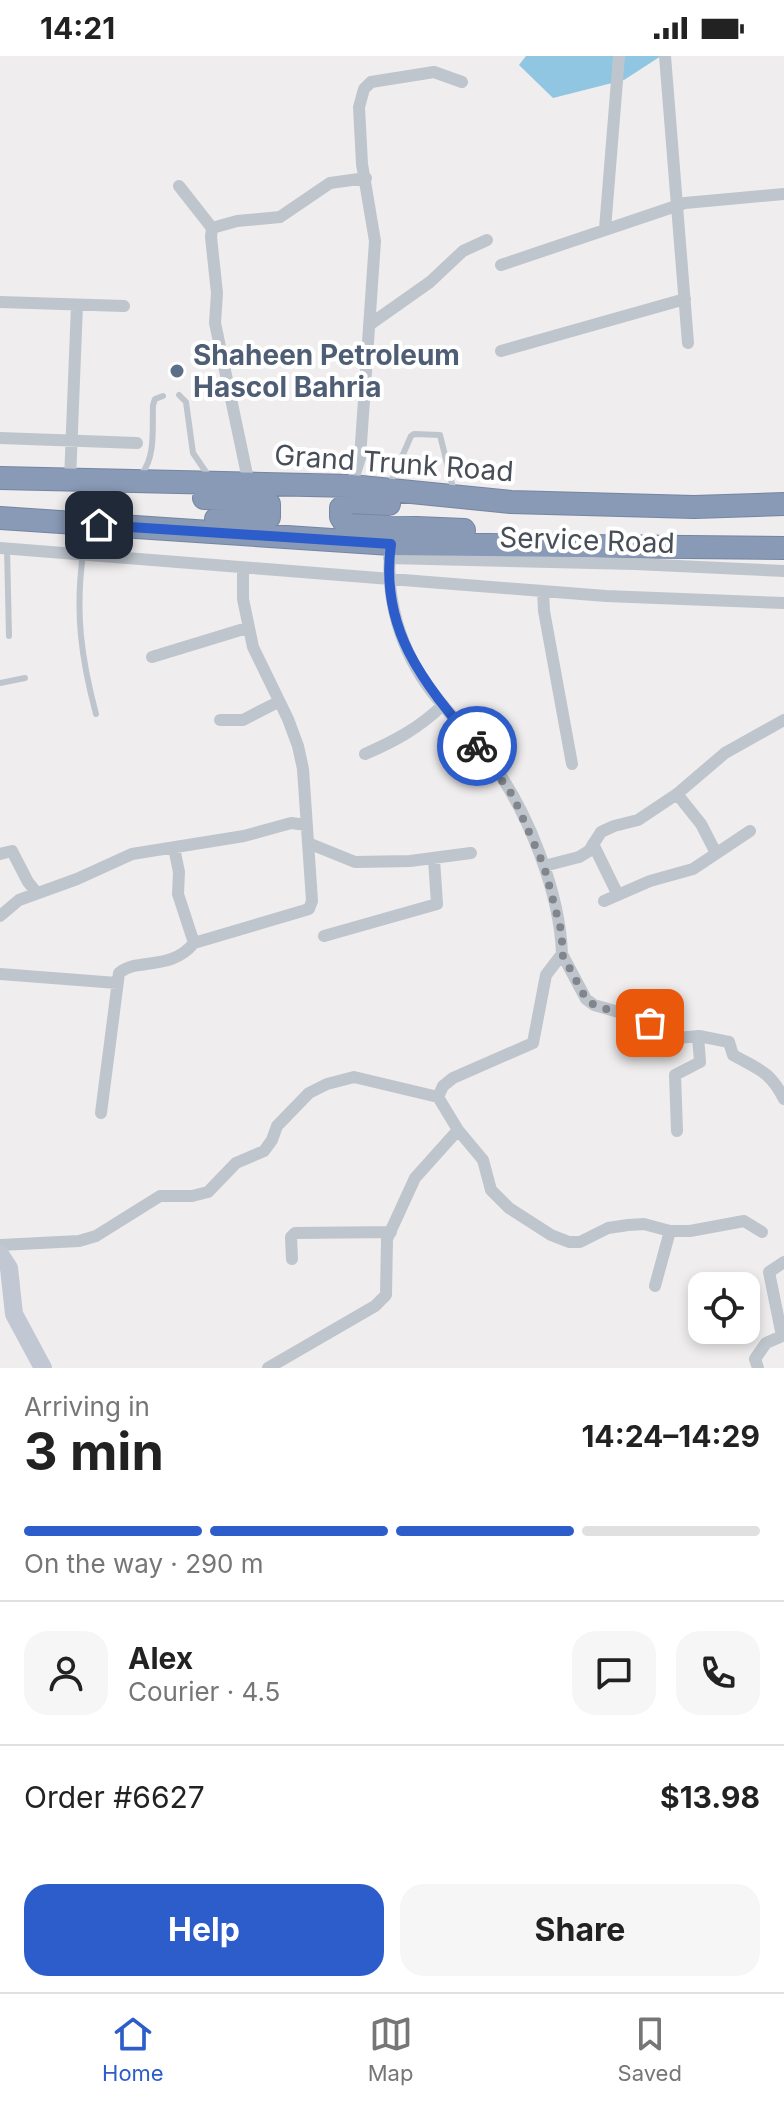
<!DOCTYPE html>
<meta charset="utf-8">
<style>
:root{--surface:#fff;--page:#f6f6f6;--text:#222;--muted:#767676;--line:#e0e0e0;--accent:#2c5dca}
body{margin:0;font-family:Inter,sans-serif;background:var(--page);color:var(--text);height:100vh;display:flex;flex-direction:column;font-size:30px;white-space:nowrap}
*{box-sizing:border-box;margin:0}
p{font-size:26px;color:var(--muted)}
.icon{flex:none;width:44px;height:44px;fill:none;stroke:currentColor;stroke-width:2;stroke-linecap:round;stroke-linejoin:round}
.map{position:relative;height:1312px;overflow:hidden}
.sheet{display:flex;flex-direction:column;background:var(--surface);flex:1}
.sheet>*{flex:none}
.buttons{position:absolute;left:688px;top:1216px;display:grid;gap:16px}
.buttons a{display:grid;place-items:center;width:72px;height:72px;border-radius:16px;background:var(--surface);box-shadow:0 4px 12px #0003;font-size:40px}
.pin{position:absolute;display:grid;place-items:center;width:68px;height:68px;color:#fff;margin:-34px;border-radius:16px;box-shadow:0 4px 12px #0006}
.courier{position:absolute;display:grid;place-items:center;width:80px;height:80px;margin:-40px;border:6px solid #2c5dca;border-radius:50%;background:#fff;color:#222;box-shadow:0 2px 10px #0007}
.head em{font-style:normal;font-weight:700}
.head div{display:flex;flex-direction:column-reverse}
.head{display:flex;align-items:center;justify-content:space-between;height:136px;padding:0 24px}
h1{font-size:52px;font-weight:700;line-height:60px}
.bar{display:grid;grid-template-columns:repeat(4,1fr);gap:12px 8px;align-content:center;height:96px;padding:0 24px}
.bar i{height:10px;border-radius:6px;background:var(--line)}
.bar .selected{background:var(--accent)}
.bar p{grid-column:span 4}
.line{display:flex;align-items:center;gap:20px;padding:0 24px;border-top:2px solid var(--line)}
.line div{flex:1}
.round{display:grid;place-items:center;flex:none;width:84px;height:84px;border-radius:24px;background:var(--page)}
.primary-button{display:flex;gap:16px;margin-top:auto;padding:16px 24px}
.primary-button a{flex:1;height:92px;border-radius:24px;background:var(--accent);color:#fff;font-size:32px;font-weight:700;line-height:92px;text-align:center}
.primary-button a+a{background:var(--page);color:var(--text)}
.status{display:flex;justify-content:space-between;align-items:center;height:56px;padding:0 40px;background:var(--surface);direction:ltr}
.status svg{height:22px;fill:currentColor}
.dock{display:flex;justify-content:space-around;align-items:center;height:112px;border-top:2px solid var(--line);background:var(--surface);font-size:22px;color:var(--muted)}
.dock a{display:grid;justify-items:center;gap:4px}
.dock .selected{color:var(--accent)}
.map>svg:first-child{display:block}
.water{fill:#90c6e1}
.lines{fill:none;stroke-linecap:round;stroke-linejoin:round}
.highway-casing{stroke:#7585a2;stroke-width:24}
.lane{stroke:#bfc5cd;stroke-width:6}
.street{stroke:#bfc5cd;stroke-width:12}
.secondary{stroke:#c1c8d4;stroke-width:18}
.highway{stroke:#899ab7;stroke-width:22}
.done{stroke:#82868c;stroke-width:8;stroke-dasharray:0 14.4}
.route{stroke:#2c5dca;stroke-width:10}
.service-dot{fill:#5c6f8a;stroke:#fff;stroke-width:3}
.labels{text-anchor:middle;dominant-baseline:central;stroke-width:8;stroke-linejoin:round;paint-order:stroke}
.service-label{font-size:28px;font-weight:bold;fill:#4e5e75;stroke:#fff;text-anchor:start}
.street-label{font-size:28px;fill:#474e58;stroke:#fff}
</style>
<div class="status"><b>14:21</b><svg viewBox="0 0 49 12"><path d="M0 12V9h3v3zM5 12V6h3v6zM10 12V3h3v9zM15 12V0h3v12zM26 1h20v11H26zM47 4h2v5h-2z"/></svg></div>
<div class="map">
<svg width="784" height="1312" viewBox="0 0 784 1312">
<rect width="100%" height="100%" fill="#efeded"/>
<!-- water -->
<path class="water" d="M526 0H661L624 24 553 42 519 9Z"/>
<g class="lines">
<defs>
<path id="highway" d="M0 422 351 430 511 446 694 451 784 448
M204 442 264 444 269 448V461L263 465 216 463
M389 448 349 446 341 452V461L346 469 464 474
M0 462 391 488 784 492"/>
</defs>
<!-- highway casing -->
<use href="#highway" class="highway-casing"/>
<!-- lane -->
<path class="lane" d="M179 339 186 346 193 397 208 419
M142 417C156 400 152 370 153 349L155 343 163 340
M390 428 411 380 414 378 440 379 454 436
M7 492 9 580
M83 498C75 556 81 602 96 658
M0 627 25 622"/>
<!-- street -->
<path class="street" d="M665 0 688 287
M179 130 212 172
M605 173 619 0
M501 209 685 147 784 138
M0 246 124 250
M369 269 430 226 463 195 487 184
M501 295 685 243
M0 382 137 387
M70 424 77 249
M249 428 215 267 217 237 211 181 212 172 237 165 280 161 330 127 366 122
M351 430 360 402 375 185 362 108 359 51 364 33 371 26 434 16 462 26
M391 488C384 540 400 594 432 636 451 660 473 682 491 706 528 755 560 837 562 898L546 919 533 987 453 1022 443 1030 438 1041
M0 492 606 540 784 547
M389 502 635 508 784 515
M543 535 544 555 572 708
M152 601 247 572
M220 664H243L278 646
M365 698C395 685 419 672 443 649
M677 738 701 768 716 797
M308 787 355 806 410 805 471 797
M593 788 617 837
M174 792 179 816 178 838 194 887
M0 798 12 795 28 826 37 837
M544 810 579 801 589 795 601 776 614 770 638 764 677 738 725 697 784 664
M604 845 650 825 693 813 750 775
M0 860 19 844 77 823 132 798 244 780 291 767 307 769
M324 880 437 848 434 803
M562 898 586 943 594 949 643 963 667 983 699 980 729 986 733 999C758 1013 770 1015 784 1043
M0 918 117 927
M101 1057 119 917C138 901 170 916 194 887L309 853 312 845 303 713 298 690 288 663 253 591 243 543V512
M677 1075 675 1019 700 1006 698 980
M0 1189 79 1185 96 1180 160 1140H192L208 1136 236 1107 264 1095 272 1084 277 1070 309 1037 327 1028 354 1021 438 1041 458 1074 483 1104 491 1134 509 1152 551 1179 569 1186H580L608 1172 628 1169 644 1168 670 1175H690L744 1165 762 1176
M292 1203 291 1181 295 1177 391 1176
M655 1230 670 1175
M268 1312 375 1250 386 1239 387 1183 415 1122 458 1074
M758 1312 755 1303 766 1287 782 1280 769 1216 784 1206"/>
<!-- secondary -->
<path class="secondary" d="M0 1198 9 1212 14 1258 43 1312"/>
<!-- highway -->
<use href="#highway" class="highway"/>
</g>
<g class="lines">
<!-- done -->
<path class="done" d="M477 690 513 740 544 810 562 878V898L586 943 594 949 650 967"/>
<!-- route -->
<path class="route" d="M99 469 391 488C379 575 425 628 477 690"/>
</g>
<!-- markers -->
<circle class="service-dot" cx="177" cy="315" r="8"/>
<g class="labels">
<!-- service labels -->
<g class="service-label">
<text x="193" y="299">Shaheen Petroleum<tspan x="193" dy="32">Hascol Bahria</tspan></text>
</g>
<!-- street labels -->
<g class="street-label">
<text transform="translate(394 407) rotate(4)">Grand Trunk Road</text>
<text transform="translate(587 484) rotate(2)">Service Road</text>
</g>
</g>
</svg>
<div class="buttons">
<a><svg class="icon" aria-label="locate" viewBox="0 0 24 24"><circle cx="12" cy="12" r="6"/><path d="M12 2v4M12 18v4M2 12h4M18 12h4"/></svg></a>
</div>
<div class="pin" style="left:650px;top:967px;background:#ea580c"><svg class="icon" aria-label="bag" viewBox="0 0 24 24"><path d="M5 8h14l-1 12H6zM9 8a3 3 0 0 1 6 0"/></svg></div>
<div class="pin" style="left:99px;top:469px;background:#1f2937"><svg class="icon" aria-label="home" viewBox="0 0 24 24"><path d="M3 11l9-7 9 7M6 9v11h12V9"/></svg></div>
<div class="courier" style="left:477px;top:690px"><svg class="icon" aria-label="bike" viewBox="0 0 24 24"><circle cx="6" cy="16" r="4"/><circle cx="18" cy="16" r="4"/><path d="M6 16l4-8h5l3 8M10 8l3 8H6M13 5h3"/></svg></div>
</div>
<section class="sheet">
<div class="head"><div><h1>3 min</h1><p>Arriving in</p></div><em>14:24–14:29</em></div>
<div class="bar"><i class="selected"></i><i class="selected"></i><i class="selected"></i><i></i><p>On the way · 290 m</p></div>
<div class="line" style="height:144px"><a class="round"><svg class="icon" aria-label="person" viewBox="0 0 24 24"><circle cx="12" cy="8" r="4"/><path d="M4 21q1-7 8-7t8 7"/></svg></a><div><b>Alex</b><p>Courier · 4.5</p></div><a class="round"><svg class="icon" aria-label="chat" viewBox="0 0 24 24"><path d="M4 5h16v11H9l-5 4z"/></svg></a><a class="round"><svg class="icon" aria-label="phone" viewBox="0 0 24 24"><path d="M5 4h4l2 5-3 2q2 4 5 5l2-3 5 2v4C11 20 4 13 5 4z"/></svg></a></div>
<div class="line" style="height:104px"><div>Order #6627</div><b>$13.98</b></div>
<div class="primary-button"><a>Help</a><a>Share</a></div>
</section>
<nav class="dock">
<a class="selected"><svg class="icon" aria-label="home" viewBox="0 0 24 24"><path d="M3 11l9-7 9 7M6 9v11h12V9"/></svg>Home</a>
<a><svg class="icon" aria-label="map" viewBox="0 0 24 24"><path d="M3 6l6-2 6 2 6-2v14l-6 2-6-2-6 2zM9 4v14M15 6v14"/></svg>Map</a>
<a><svg class="icon" aria-label="saved" viewBox="0 0 24 24"><path d="M7 4h10v16l-5-4-5 4z"/></svg>Saved</a>
</nav>
